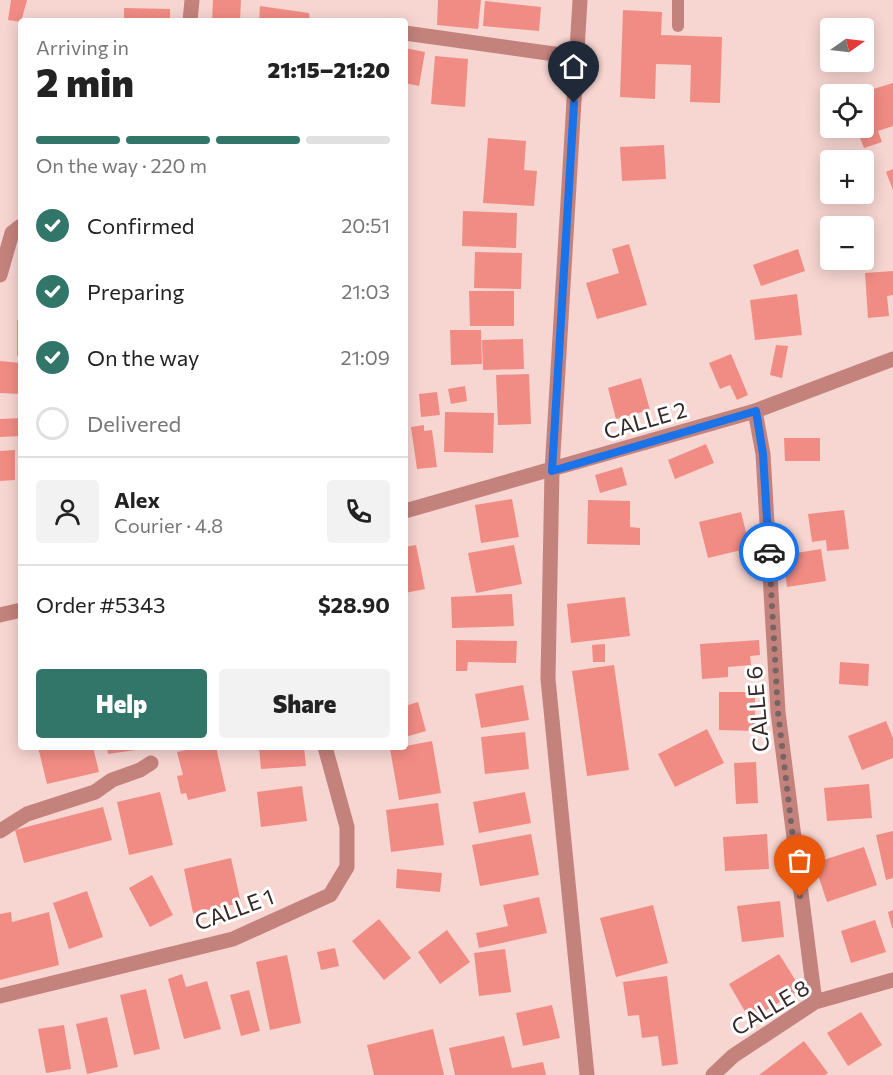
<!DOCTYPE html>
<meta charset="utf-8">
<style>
:root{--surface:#fff;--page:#f2f2f2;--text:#222;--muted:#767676;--line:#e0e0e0;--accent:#32766a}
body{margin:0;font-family:Commissioner,sans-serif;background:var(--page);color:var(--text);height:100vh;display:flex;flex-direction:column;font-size:22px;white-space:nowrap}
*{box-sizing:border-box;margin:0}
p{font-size:20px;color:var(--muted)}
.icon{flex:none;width:33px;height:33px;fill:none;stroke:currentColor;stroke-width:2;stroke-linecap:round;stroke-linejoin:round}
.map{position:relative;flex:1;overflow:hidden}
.sheet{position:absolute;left:18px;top:18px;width:390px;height:732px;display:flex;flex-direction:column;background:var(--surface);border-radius:6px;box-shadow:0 3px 15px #0003}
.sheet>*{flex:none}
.needle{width:39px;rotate:76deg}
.tools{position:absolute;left:820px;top:18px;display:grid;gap:12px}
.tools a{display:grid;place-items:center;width:54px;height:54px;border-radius:6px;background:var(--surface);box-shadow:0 3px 15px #0003;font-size:30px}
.pin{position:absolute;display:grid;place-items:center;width:51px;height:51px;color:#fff;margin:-62px -26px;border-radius:50% 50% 50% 0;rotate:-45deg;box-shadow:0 0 6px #0007}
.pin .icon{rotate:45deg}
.courier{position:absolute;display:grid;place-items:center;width:60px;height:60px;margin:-30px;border:4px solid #1a73e8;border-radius:50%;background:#fff;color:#222;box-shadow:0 2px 8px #0007}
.headline em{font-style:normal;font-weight:800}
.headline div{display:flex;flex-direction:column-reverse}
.headline{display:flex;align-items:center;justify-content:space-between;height:102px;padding:0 18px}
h1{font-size:39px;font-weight:800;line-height:45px}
.bar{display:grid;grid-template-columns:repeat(4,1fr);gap:9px 6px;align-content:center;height:72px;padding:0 18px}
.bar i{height:8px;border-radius:4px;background:var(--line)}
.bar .current{background:var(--accent)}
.bar p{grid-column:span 4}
.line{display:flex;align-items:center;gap:15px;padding:0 18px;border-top:2px solid var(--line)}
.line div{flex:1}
.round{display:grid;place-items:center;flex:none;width:63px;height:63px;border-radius:6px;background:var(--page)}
ol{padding:0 18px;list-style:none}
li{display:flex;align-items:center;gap:18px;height:66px}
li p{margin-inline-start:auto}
li .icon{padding:6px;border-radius:50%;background:var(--accent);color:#fff;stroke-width:4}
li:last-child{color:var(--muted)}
li i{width:33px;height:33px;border:3px solid var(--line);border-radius:50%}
.action{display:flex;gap:12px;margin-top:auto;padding:12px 18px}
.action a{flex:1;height:69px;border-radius:6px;background:var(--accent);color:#fff;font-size:24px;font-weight:800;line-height:69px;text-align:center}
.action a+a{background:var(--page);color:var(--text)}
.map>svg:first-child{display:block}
.building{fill:#f18c84}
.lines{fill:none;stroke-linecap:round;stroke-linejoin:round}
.service{stroke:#c4827c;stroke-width:12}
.minor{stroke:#c4827c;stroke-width:15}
.tertiary{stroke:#c4827c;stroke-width:15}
.done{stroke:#786462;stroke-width:6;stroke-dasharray:0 10.8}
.route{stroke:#1a73e8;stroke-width:8}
.labels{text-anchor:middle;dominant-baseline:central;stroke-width:6;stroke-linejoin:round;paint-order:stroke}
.street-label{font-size:22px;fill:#342726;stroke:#fff}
</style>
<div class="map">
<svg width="893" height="1075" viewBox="0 0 893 1075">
<rect width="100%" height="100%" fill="#f7d5d1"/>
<!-- building -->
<path class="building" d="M11 0H27L21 22 8 20Z
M213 0H241L240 21H212Z
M438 0H481L478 29 437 25Z
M485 1 541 7 539 31 483 26Z
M260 6 309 13 310 21H259Z
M124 8 170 9V21H124Z
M623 10 662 12 661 35 722 37 720 103 690 102 691 65 656 64 655 99 620 97Z
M405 48 425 52 419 86 405 83Z
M435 56 468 59 465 107 431 104Z
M893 83V126L878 131 882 142 864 148 856 128H864V94H857Z
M488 138 526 141 524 170 537 171 534 206 483 203Z
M664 145 666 179 622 181 620 147Z
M893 169V190L886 172Z
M463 211 517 213 516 248 462 246Z
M629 244 647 305 597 319 586 283 619 273 612 249Z
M798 249 805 271 761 286 753 265Z
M475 252 522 253 521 289 474 288Z
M893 271V295L887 296 889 316 868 318 865 273Z
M469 291H514V326H470Z
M797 294 802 335 755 340 750 300Z
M17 320H21V356H17Z
M450 330H481L482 364 451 365Z
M523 339 524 369 483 370 482 340Z
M776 345 788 346 782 378 770 375Z
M731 354 748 395 737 400 730 385 720 389 709 363Z
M0 361 21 363V394L0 393Z
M529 374 531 424 498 425 496 375Z
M641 378 650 410 616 419 608 388Z
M465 386 467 401 451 404 448 389Z
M437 392 440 415 421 417 419 394Z
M445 412 494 413 493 453 444 452Z
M21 418V436L0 437V419Z
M424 425V431L432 430 437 467 417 469 411 427Z
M784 438H820V461H785Z
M706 444 714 463 675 479 668 460Z
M15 450V480L0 481V451Z
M622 467 627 485 600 493 595 475Z
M512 499 519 537 481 543 475 505Z
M588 500 630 501V527L640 528V545L587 544Z
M844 510 849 549 827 551 826 540 812 542 808 514Z
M741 512 750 548 708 558 699 522Z
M416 545 425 589 405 593V547Z
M514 545 522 584 476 593 468 553Z
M821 549 826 581 787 587 783 555Z
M512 594 514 626 452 628 451 597Z
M625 597 630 636 571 643 567 604Z
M456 640 517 641 516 663 468 662 467 671H456Z
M759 640 760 655 750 656 751 665 728 667V677L702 679 700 644Z
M605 644V662H593L592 645Z
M840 662 869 664 868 686 839 684Z
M614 665 629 770 587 776 572 671Z
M523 685 529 720 481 728 475 694Z
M719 692H755V731L719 730Z
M418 702 426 731 405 737V706Z
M886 721 893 738V758L862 770 848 736Z
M707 729 724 763 675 787 658 754Z
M525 732 529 769 485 774 481 737Z
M432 741 441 793 399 800 390 749Z
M38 747H93L99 772 47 784Z
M107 747H136V750L108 754Z
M200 747H216L226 791 188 800 186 793 181 794 177 776 183 775 177 752Z
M259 747H304L306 766 261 769Z
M756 762 758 803 736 804 734 763Z
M869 784 872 818 827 821 824 788Z
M302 786 307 821 261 827 257 792Z
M160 792 173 845 129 855 117 802Z
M525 792 531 823 479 833 473 802Z
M438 803 444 845 391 852 386 810Z
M103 807 112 840 24 863 15 830Z
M893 831V878L886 880 876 835Z
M531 834 539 875 480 886 472 845Z
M767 834 769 869 725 871 723 837Z
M864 847 877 885 827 902 814 863Z
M231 858 241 903 193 913 184 869Z
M397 869 442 873 440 892 396 888Z
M152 875 173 915 150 927 129 888Z
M87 891 103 937 69 949 53 903Z
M539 897 547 933 479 948 476 933 508 926 503 905Z
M780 901 784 937 742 942 737 906Z
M653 905 668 963 616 977 600 918Z
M893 910V928H892L888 912Z
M11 912 12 922 49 912 59 965 0 980V914Z
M379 919 411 958 384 980 352 941Z
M875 920 886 952 851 963 841 931Z
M447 930 470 962 440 984 418 952Z
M335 948 339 966 321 970 317 952Z
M505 949 511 992 479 996 474 953Z
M779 954 801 989 750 1020 729 984Z
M287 955 301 1023 270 1030 256 962Z
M182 974 186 987 207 981 221 1029 184 1039 168 979Z
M667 976 678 1064 662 1066 658 1036 642 1038 639 1015 628 1016 623 982Z
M146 989 160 1049 134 1055 120 995Z
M249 990 260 1031 241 1036 230 995Z
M552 1005 560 1038 523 1046 516 1013Z
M861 1012 882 1045 848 1066 827 1033Z
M107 1017 118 1067 87 1074 76 1024Z
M64 1025 71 1069 46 1073 38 1029Z
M433 1029 444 1075H374L367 1045Z
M504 1036 512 1068 543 1062 546 1075H455L449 1048Z
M804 1041 828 1073 825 1075H759Z"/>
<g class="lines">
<!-- service -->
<path class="service" d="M678 26V0"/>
<!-- minor -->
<path class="minor" d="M190 21 192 0
M405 33 576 57
M0 275 12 233 21 226
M755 411 763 454 778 712 815 1002
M405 511 755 411 893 359
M0 615 21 610
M0 831 27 814 95 792 112 780 140 770 151 763
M0 996 233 939 330 895 347 867V827L325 747
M713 1075 733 1056 815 1002 893 980"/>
<!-- tertiary -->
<path class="tertiary" d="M580 0 552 471 548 679 587 1075"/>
</g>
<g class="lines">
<!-- done -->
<path class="done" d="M769 552 778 712 800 897"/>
<!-- route -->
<path class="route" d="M574 103 552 471 756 411 763 454 769 552"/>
</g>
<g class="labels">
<!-- street labels -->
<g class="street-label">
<text transform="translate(645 420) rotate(-16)">CALLE 2</text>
<text transform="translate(757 709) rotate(-95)">CALLE 6</text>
<text transform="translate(234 909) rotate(-20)">CALLE 1</text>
<text transform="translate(770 1007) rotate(-31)">CALLE 8</text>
</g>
</g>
</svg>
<div class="tools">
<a><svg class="needle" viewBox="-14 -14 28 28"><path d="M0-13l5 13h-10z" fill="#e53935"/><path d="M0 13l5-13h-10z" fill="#767676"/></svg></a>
<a><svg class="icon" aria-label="locate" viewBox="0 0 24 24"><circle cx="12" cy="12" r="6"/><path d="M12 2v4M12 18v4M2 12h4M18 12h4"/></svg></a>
<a>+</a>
<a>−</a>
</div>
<div class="pin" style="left:800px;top:897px;background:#ea580c"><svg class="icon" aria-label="bag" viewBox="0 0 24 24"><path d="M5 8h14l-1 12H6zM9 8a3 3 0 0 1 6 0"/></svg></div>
<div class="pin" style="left:574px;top:103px;background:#1f2937"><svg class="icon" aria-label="home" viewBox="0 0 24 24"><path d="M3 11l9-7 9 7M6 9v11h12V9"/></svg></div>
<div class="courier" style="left:769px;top:552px"><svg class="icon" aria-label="car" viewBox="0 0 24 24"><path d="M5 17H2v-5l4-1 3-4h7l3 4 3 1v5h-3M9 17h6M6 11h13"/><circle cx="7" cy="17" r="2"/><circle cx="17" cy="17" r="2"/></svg></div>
<section class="sheet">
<div class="headline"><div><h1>2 min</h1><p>Arriving in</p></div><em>21:15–21:20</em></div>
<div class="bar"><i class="current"></i><i class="current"></i><i class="current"></i><i></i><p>On the way · 220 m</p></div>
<ol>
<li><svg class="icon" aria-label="check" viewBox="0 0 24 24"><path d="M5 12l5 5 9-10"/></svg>Confirmed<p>20:51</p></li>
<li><svg class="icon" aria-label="check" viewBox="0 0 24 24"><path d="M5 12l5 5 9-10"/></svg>Preparing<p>21:03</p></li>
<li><svg class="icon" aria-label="check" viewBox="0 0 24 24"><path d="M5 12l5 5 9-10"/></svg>On the way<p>21:09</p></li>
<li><i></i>Delivered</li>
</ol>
<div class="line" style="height:108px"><a class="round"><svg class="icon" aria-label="person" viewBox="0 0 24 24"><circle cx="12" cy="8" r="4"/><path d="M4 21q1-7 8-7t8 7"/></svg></a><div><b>Alex</b><p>Courier · 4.8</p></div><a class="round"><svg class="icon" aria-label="phone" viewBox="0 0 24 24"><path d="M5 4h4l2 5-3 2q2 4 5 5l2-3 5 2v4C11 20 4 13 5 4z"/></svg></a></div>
<div class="line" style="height:78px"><div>Order #5343</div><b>$28.90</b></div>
<div class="action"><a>Help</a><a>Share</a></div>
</section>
</div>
